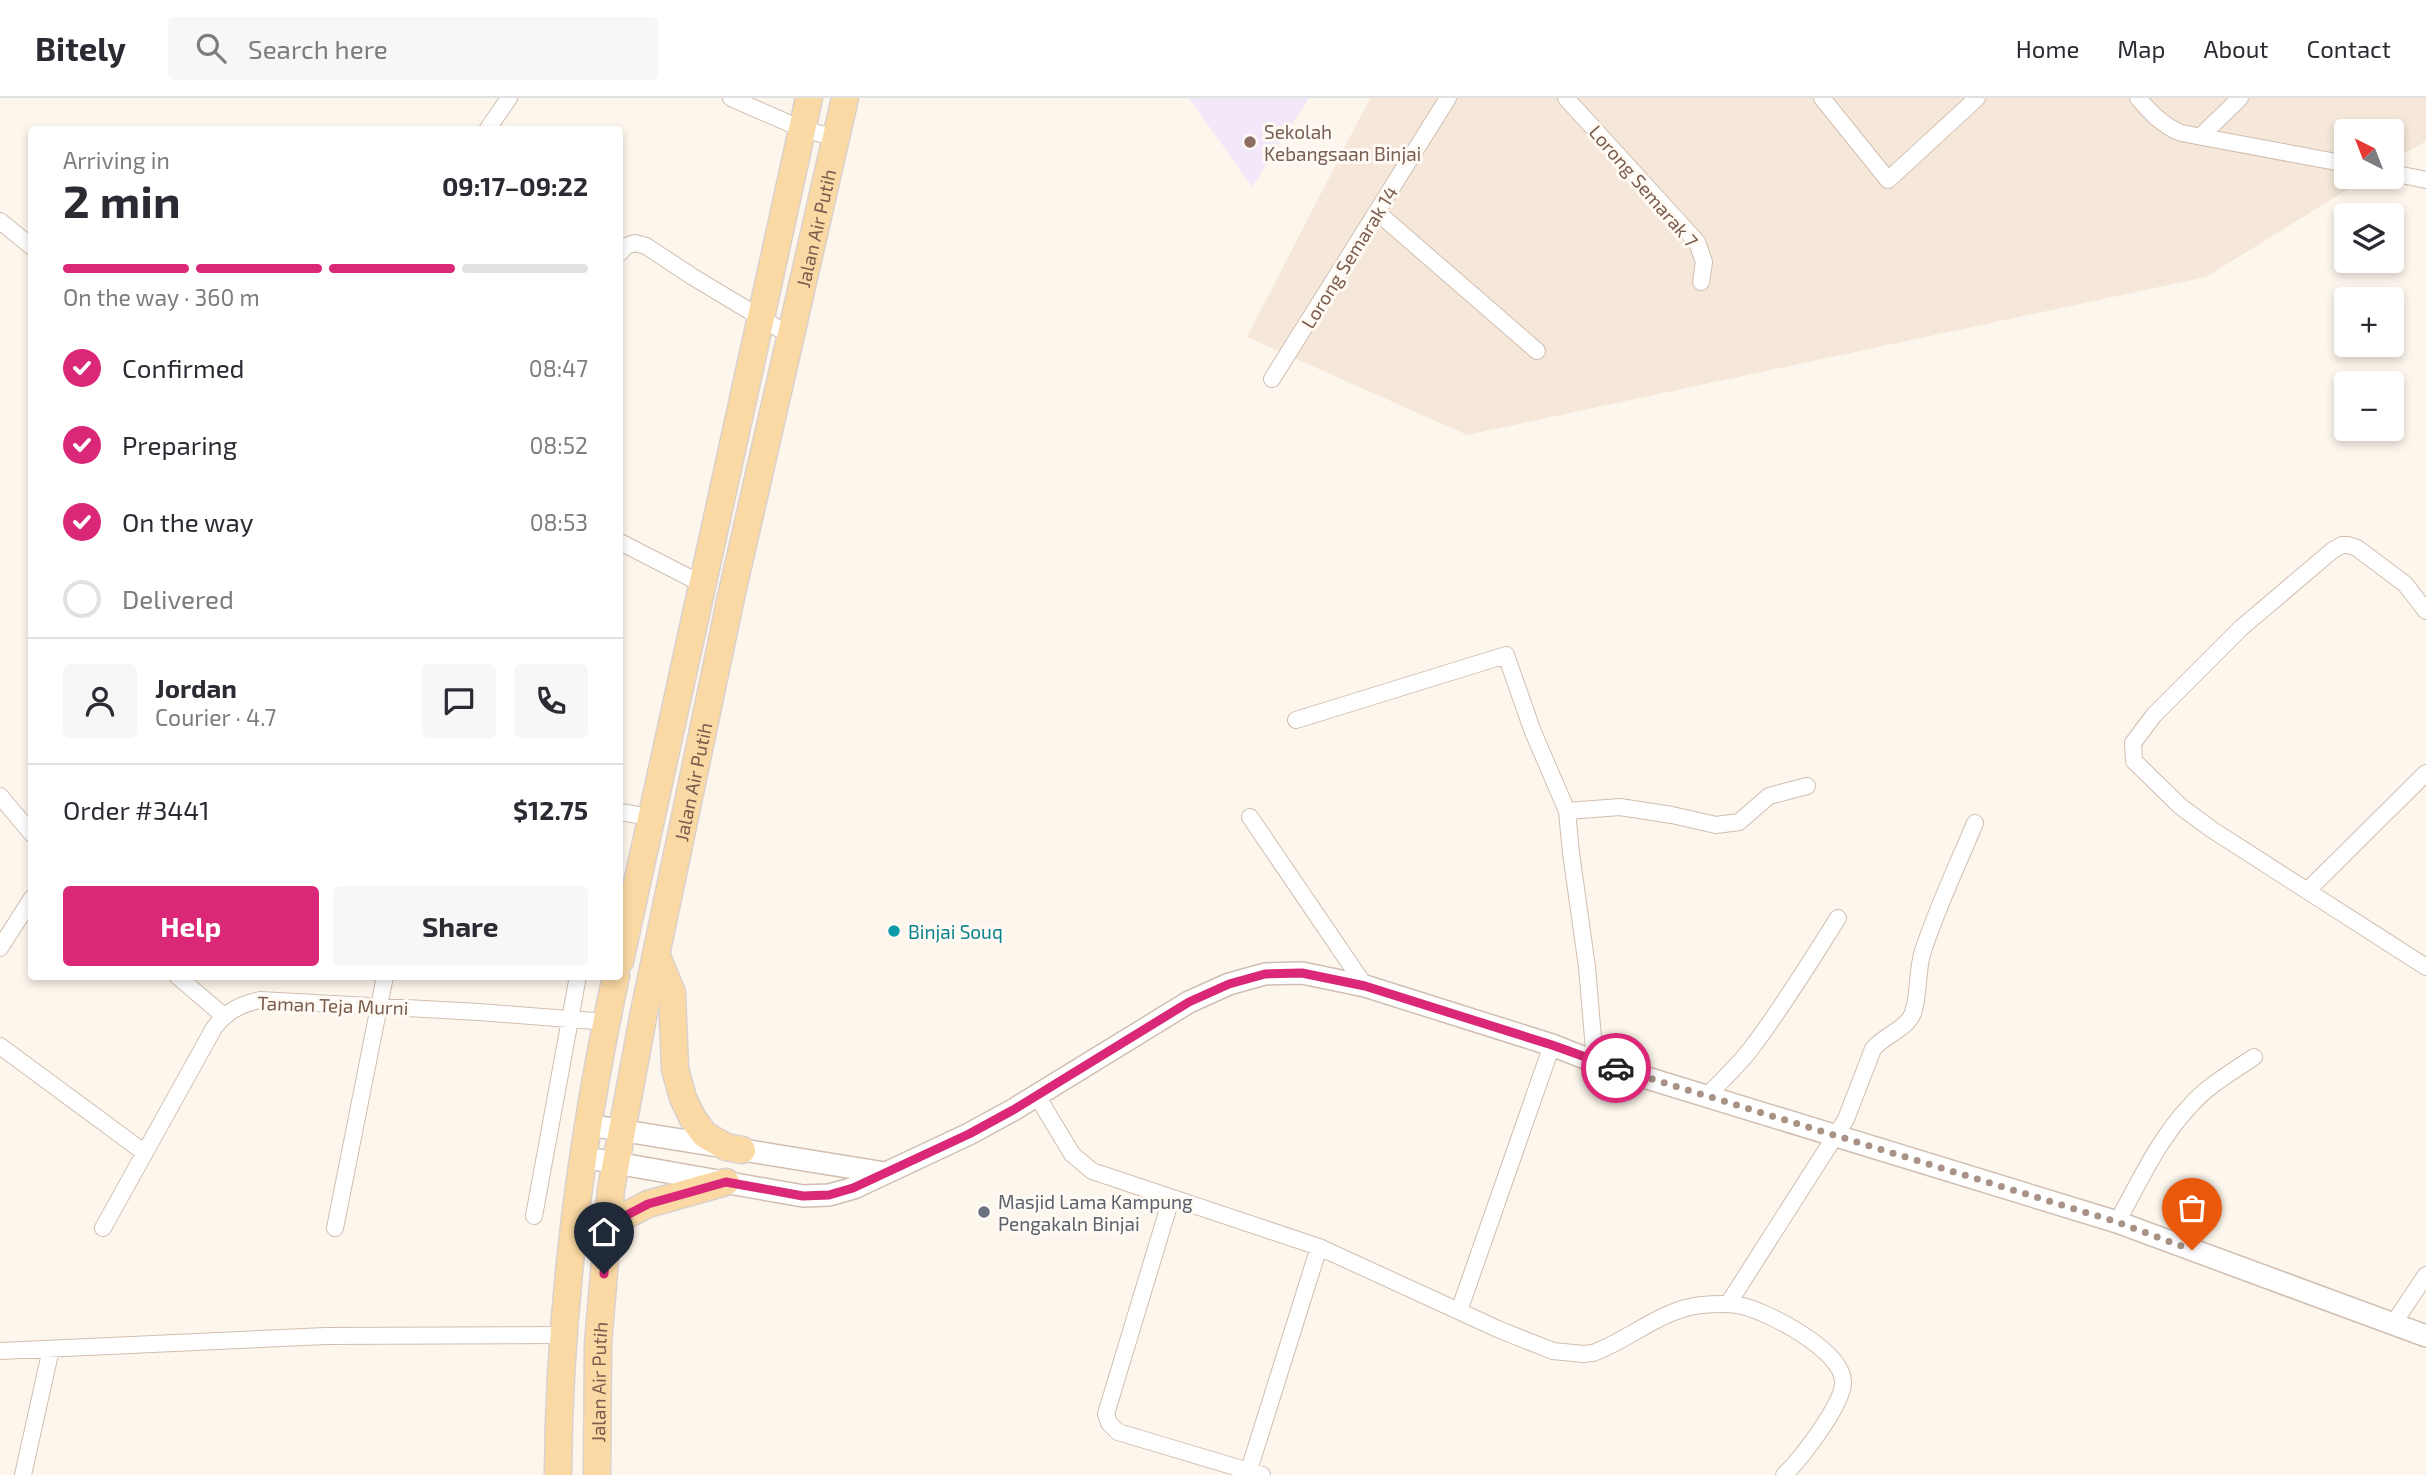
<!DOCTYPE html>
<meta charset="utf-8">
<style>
:root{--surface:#fff;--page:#f7f7f7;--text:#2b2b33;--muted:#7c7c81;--line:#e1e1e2;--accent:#db2777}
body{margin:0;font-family:"Exo 2",sans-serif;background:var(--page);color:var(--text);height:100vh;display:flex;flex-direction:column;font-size:26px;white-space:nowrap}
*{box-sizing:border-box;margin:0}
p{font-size:23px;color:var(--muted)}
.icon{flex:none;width:38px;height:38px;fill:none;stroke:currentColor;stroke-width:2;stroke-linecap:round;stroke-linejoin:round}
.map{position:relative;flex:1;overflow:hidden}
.details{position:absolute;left:28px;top:28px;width:595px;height:854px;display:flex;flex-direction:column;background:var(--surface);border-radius:7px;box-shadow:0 4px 10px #0003}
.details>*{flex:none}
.needle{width:46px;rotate:318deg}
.buttons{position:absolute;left:2334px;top:21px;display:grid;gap:14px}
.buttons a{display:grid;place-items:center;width:70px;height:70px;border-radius:7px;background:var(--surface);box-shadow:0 4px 10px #0003;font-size:35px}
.pin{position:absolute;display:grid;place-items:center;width:60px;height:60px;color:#fff;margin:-72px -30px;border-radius:50% 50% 50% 0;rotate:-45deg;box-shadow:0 0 7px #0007}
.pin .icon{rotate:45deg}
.courier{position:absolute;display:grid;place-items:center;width:70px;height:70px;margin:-35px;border:5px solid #db2777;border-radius:50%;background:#fff;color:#222;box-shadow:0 2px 9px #0007}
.head em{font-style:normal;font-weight:700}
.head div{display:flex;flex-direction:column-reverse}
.head{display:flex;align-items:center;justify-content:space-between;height:119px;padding:0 35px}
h1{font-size:46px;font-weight:700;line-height:52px}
.bar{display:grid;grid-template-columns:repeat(4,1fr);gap:10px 7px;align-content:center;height:84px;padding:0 35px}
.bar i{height:9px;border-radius:5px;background:var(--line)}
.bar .on{background:var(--accent)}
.bar p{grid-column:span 4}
.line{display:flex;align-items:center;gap:18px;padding:0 35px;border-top:2px solid var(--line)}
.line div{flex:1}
.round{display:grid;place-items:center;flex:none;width:74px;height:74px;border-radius:7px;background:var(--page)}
ol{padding:0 35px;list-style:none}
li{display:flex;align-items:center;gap:21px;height:77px}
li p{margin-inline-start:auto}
li .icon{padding:7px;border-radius:50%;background:var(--accent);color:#fff;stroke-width:4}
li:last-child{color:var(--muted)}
li i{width:38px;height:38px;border:4px solid var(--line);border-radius:50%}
.cta{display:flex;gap:14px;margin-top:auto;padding:14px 35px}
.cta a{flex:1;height:80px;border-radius:7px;background:var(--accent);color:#fff;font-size:28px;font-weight:700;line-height:80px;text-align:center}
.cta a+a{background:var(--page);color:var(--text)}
header{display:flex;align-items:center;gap:42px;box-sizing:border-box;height:98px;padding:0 35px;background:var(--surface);border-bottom:2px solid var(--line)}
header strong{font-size:33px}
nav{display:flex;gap:38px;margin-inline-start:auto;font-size:24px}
.search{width:490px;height:63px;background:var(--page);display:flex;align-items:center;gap:18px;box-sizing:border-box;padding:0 24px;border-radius:7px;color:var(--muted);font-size:26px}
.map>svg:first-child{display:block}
.residential{fill:#f5e8da}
.education{fill:#f3e8fa}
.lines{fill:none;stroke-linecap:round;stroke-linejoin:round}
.minor-casing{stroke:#d1beb0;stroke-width:18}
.tertiary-casing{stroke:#d1beb0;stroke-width:24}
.primary-casing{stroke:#dad1cd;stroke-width:29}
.minor{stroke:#fff;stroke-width:16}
.tertiary{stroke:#fff;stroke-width:21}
.primary{stroke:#fbd9a5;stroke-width:26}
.done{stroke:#a89285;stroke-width:7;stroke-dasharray:0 12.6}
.route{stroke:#db2777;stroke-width:9}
.education-dot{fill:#8d6e63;stroke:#fffaf3;stroke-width:2.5}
.culture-dot{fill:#0f9aa8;stroke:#fffaf3;stroke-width:2.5}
.worship-dot{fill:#6b7280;stroke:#fffaf3;stroke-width:2.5}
.labels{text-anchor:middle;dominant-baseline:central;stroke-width:6;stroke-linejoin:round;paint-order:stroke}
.education-label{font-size:19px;fill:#785e54;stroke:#fffaf3;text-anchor:start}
.street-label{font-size:19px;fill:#7a5c4d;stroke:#fffaf3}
.culture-label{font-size:19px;fill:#0d838f;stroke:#fffaf3;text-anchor:start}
.worship-label{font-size:19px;fill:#5b616d;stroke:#fffaf3;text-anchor:start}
</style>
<header>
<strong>Bitely</strong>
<div class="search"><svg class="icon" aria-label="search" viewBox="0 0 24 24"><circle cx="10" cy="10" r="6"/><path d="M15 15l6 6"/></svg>Search here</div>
<nav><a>Home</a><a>Map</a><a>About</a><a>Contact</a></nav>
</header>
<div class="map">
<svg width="2426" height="1377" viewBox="0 0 2426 1377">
<rect width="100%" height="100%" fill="#fdf6ec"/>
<!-- residential -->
<path class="residential" d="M1370 0H2426V43L2392 63V33H2347V79H2368L2206 179 1467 337 1247 239Z"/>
<!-- education -->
<path class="education" d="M1189 0H1309L1252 89Z"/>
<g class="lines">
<defs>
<path id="minor" d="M731 0 802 31 837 40
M1566 0 1697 144 1704 164 1701 184
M1822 0 1888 82 1977 0
M2138 0C2151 15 2162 27 2181 35L2347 66
M487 32 509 0
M2201 38 2240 0
M2392 75 2426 82
M1377 114 1537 253
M0 123 32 149
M620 155 626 148 635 145 646 148 693 179 791 238
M1272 281 1448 0
M620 444 702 486
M2426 513 2405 486 2357 450 2348 447H2342L2333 452 2241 530 2154 617 2133 645 2134 663 2180 708 2211 731 2426 869
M1296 622 1506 557 1533 634 1567 713 1571 755 1587 869 1595 964
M0 698 32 736
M1567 713 1620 709 1672 717 1716 727 1739 724 1769 698 1807 688
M620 714 650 719
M1250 719 1365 888
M2308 792 2426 675
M0 850 32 800
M177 878 224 918
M0 948 145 1055
M1708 997C1723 981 1740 966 1753 948 1784 907 1810 864 1838 820
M1037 998 1072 1056 1092 1073 1319 1149 1500 1232 1553 1253 1584 1256 1593 1255C1631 1241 1660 1212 1701 1207 1713 1206 1726 1205 1738 1207 1766 1212 1842 1252 1843 1283 1845 1304 1800 1362 1784 1377
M1171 1101 1106 1316 1109 1325 1118 1334 1262 1377
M534 1118 578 878
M2117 1124C2139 1085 2158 1042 2189 1009 2207 988 2232 974 2254 959
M103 1130 214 930C226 914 240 906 260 902L479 914 607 924
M335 1130 385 878
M1728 1206 1846 1021 1873 951C1883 938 1907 931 1913 915 1919 897 1917 875 1922 856 1936 812 1957 768 1975 725
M1459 1213 1552 947
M2393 1226 2426 1177
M0 1253 326 1238 563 1237
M1249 1372 1319 1149
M23 1377 51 1251"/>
<path id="tertiary" d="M588 1027 885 1075
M582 1059 803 1098 829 1097 854 1090 969 1036 1013 1012 1189 904 1229 886 1265 876 1302 875 1365 888 1552 947 1595 964 2117 1124 2426 1238"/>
<g id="primary">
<path d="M656 856 672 895 675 971 683 1000 693 1021 705 1037 726 1049 742 1052"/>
<path d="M620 863 809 0"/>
<path d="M608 1127 648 1106 726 1084"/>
<path d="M558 1377C559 1209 581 1042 616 878"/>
<path id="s1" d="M597 1377 598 1246 611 1091 616 1065 644 914 731 499 845 0"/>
</g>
</defs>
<!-- minor casing -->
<use href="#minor" class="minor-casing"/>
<!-- tertiary casing -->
<use href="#tertiary" class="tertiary-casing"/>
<!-- primary casing -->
<use href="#primary" class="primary-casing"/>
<!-- minor -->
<use href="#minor" class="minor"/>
<!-- tertiary -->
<use href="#tertiary" class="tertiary"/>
<!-- primary -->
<use href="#primary" class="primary"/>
</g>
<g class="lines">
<!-- done -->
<path class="done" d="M1616 970 2117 1124 2192 1152"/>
<!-- route -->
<path class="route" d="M604 1176 608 1127 648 1106 726 1084 803 1098 829 1097 853 1090 969 1036 1013 1012 1189 904 1229 886 1265 876 1302 875 1365 888 1552 947 1616 970"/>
</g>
<!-- markers -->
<circle class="education-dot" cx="1250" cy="44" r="7"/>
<circle class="culture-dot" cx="894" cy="833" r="7"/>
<circle class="worship-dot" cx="984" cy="1114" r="7"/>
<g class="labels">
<!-- education labels -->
<g class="education-label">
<text x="1264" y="33">Sekolah<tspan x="1264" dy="22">Kebangsaan Binjai</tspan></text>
</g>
<!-- street labels -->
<g class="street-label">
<text transform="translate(1644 88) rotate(49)">Lorong Semarak 7</text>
<text stroke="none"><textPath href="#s1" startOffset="1269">Jalan Air Putih</textPath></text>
<text transform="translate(1349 159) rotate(-58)">Lorong Semarak 14</text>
<text stroke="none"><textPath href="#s1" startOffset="702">Jalan Air Putih</textPath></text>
<text transform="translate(333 907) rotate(2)">Taman Teja Murni</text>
<text stroke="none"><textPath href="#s1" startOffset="93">Jalan Air Putih</textPath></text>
</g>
<!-- culture labels -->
<g class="culture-label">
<text x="908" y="833">Binjai Souq</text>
</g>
<!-- worship labels -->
<g class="worship-label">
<text x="998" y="1103">Masjid Lama Kampung<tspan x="998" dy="22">Pengakaln Binjai</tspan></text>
</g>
</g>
</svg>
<div class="buttons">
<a><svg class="needle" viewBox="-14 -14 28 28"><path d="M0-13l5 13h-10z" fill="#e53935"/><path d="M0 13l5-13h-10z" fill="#7c7c81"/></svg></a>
<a><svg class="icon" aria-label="layers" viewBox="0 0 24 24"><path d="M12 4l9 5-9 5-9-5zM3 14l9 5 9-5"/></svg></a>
<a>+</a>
<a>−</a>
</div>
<div class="pin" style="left:2192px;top:1152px;background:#ea580c"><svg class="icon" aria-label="bag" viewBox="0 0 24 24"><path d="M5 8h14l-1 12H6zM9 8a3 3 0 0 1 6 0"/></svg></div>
<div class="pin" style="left:604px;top:1176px;background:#1f2937"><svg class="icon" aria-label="home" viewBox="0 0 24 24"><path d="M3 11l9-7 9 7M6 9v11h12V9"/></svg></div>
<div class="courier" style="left:1616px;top:970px"><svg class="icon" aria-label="car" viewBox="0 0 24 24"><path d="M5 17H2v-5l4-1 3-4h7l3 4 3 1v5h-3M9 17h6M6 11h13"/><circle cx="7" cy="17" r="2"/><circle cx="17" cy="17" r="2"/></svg></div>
<section class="details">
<div class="head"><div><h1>2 min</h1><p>Arriving in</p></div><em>09:17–09:22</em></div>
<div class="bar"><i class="on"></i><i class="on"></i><i class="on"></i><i></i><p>On the way · 360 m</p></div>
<ol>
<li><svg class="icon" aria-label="check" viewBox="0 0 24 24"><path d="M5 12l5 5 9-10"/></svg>Confirmed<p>08:47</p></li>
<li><svg class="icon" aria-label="check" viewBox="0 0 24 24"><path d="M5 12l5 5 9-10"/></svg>Preparing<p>08:52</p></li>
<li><svg class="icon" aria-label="check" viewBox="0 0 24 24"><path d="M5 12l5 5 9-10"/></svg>On the way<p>08:53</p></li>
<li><i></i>Delivered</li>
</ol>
<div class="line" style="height:126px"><a class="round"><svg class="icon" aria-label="person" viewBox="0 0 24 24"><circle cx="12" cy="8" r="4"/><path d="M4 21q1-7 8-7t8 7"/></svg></a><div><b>Jordan</b><p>Courier · 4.7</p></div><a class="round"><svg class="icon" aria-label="chat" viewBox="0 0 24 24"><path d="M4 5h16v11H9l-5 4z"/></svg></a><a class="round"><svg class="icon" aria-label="phone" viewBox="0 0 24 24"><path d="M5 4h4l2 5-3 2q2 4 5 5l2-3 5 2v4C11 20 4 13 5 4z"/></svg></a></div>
<div class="line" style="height:91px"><div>Order #3441</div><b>$12.75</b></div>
<div class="cta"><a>Help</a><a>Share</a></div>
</section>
</div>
